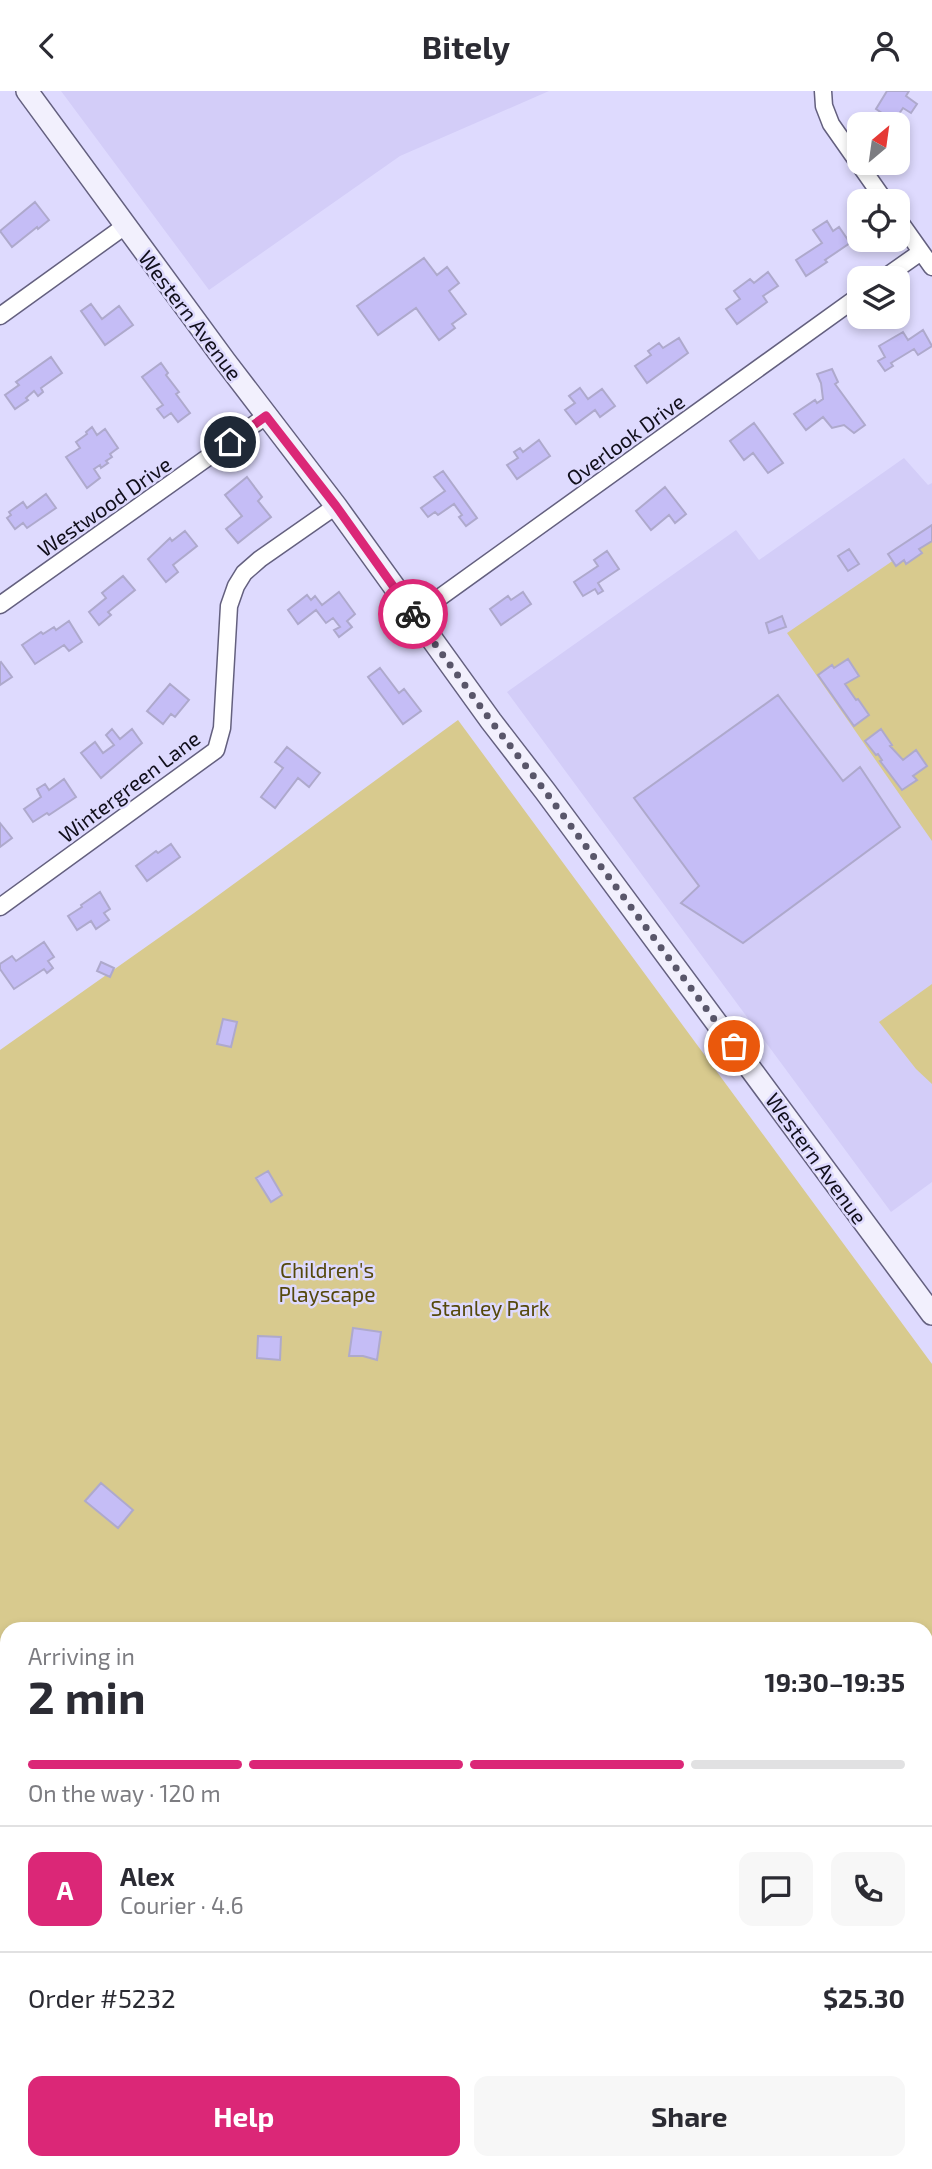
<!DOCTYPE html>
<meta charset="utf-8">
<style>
:root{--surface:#fff;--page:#f7f7f7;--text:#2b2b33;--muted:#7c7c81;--line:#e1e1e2;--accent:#db2777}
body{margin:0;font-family:"Exo 2",sans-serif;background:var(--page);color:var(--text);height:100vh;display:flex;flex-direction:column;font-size:26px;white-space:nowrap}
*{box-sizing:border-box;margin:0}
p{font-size:23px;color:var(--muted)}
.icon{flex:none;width:38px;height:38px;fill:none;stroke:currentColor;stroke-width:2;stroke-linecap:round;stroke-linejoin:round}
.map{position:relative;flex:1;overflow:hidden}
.side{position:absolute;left:0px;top:1531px;width:933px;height:548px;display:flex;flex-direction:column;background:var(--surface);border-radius:21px 21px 0 0;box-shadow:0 4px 10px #0003}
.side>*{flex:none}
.needle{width:46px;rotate:29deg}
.buttons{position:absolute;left:847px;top:21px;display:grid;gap:14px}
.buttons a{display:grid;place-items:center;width:63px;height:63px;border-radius:14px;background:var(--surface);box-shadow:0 4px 10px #0003;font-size:35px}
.pin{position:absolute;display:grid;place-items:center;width:60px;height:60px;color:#fff;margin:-30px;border:4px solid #fff;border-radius:50%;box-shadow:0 2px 7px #0007}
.courier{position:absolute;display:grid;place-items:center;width:70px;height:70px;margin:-35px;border:5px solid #db2777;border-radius:50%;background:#fff;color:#222;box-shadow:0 2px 9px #0007}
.headline em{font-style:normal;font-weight:700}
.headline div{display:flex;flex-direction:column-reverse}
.headline{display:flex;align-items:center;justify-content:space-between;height:119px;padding:0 28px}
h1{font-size:46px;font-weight:700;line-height:52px}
.bar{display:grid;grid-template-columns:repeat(4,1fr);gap:10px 7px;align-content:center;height:84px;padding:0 28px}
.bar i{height:9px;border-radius:5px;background:var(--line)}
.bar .on{background:var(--accent)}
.bar p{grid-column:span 4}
.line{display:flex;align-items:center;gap:18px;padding:0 28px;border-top:2px solid var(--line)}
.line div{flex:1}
.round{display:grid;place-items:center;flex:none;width:74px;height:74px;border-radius:14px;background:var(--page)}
.button{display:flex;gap:14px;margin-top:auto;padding:14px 28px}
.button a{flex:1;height:80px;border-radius:14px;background:var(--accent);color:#fff;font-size:28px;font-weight:700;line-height:80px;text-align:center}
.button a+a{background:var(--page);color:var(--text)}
header{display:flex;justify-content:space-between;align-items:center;height:91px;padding:0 28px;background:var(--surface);font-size:32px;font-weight:700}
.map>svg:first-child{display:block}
.built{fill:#d3cdf8}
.green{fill:#d8ca8e;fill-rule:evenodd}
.building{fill:#c5bdf6;stroke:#aea9cc;stroke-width:2}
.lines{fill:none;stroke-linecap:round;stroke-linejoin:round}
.minor-casing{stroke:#64607f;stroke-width:19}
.secondary-casing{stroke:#64607f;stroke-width:24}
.minor{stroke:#fff;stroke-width:16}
.secondary{stroke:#f2f0fd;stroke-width:21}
.done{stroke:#59566a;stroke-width:7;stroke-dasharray:0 12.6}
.route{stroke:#db2777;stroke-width:9}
.labels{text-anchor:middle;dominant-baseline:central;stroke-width:5;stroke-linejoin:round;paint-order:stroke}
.street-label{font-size:21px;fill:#110f1b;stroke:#dedafe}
.park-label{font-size:21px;fill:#55480b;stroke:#dedafe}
</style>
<header><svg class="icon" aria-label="back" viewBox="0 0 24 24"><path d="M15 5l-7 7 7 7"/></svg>Bitely<svg class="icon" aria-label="person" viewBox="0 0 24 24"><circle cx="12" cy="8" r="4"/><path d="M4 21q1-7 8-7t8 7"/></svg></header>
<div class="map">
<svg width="932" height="2078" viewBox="0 0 932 2078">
<rect width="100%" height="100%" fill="#dedafe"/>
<!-- built -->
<path class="built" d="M61 0H549L400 65 209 199Z
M904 367 928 394 932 392V1091L891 1121 507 601 736 439 759 469Z"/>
<!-- green -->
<path class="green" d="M932 443V750L787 542Z
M458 629 932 1273V2078H0V959L194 822ZM7 1538H926V2072H7Z
M932 893V993L916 978 879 931Z"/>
<!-- building -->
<path class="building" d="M887 0H909L906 5 917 13 911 22 903 17 894 30 876 18Z
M35 111 49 129 38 138 37 136 12 156 0 140Z
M827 130 833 140 839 136 850 152 825 169 827 171 806 185 796 169 822 152 813 139Z
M424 167 437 184 447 176 459 192 449 200 466 223 452 233 455 237 439 249 416 217 378 244 357 215Z
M768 181 778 195 763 205 767 211 737 233 726 218 740 208 734 200 750 188 754 192Z
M91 213 102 228 119 215 133 234 105 254 81 220Z
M923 239 932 255 918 264 914 258 891 272 893 275 885 280 878 270 885 266 879 255 903 241 908 249Z
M679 247 688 262 647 292 635 275 651 264 648 260 659 252 663 257Z
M51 266 62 282 41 297 43 301 38 305 34 300 26 307 28 309 15 318 5 304 19 294 16 291Z
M161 272 168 282 166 284 179 301 176 303 190 322 178 331 171 322 164 327 157 318 163 314 142 286Z
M832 278 838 291 835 293 865 334 854 342 844 334 832 337 823 326 806 339 794 323 815 309 817 312 823 308 821 292 817 283Z
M580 297 588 308 602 298 615 315 600 326 595 319 576 333 565 319 575 312 569 305Z
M754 332 783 372 768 382 753 362 744 369 730 350Z
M92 336 97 344 105 338 118 357 110 363 112 366 106 370 108 372 101 377 100 374 94 378 100 387 87 397 66 366 80 357 76 351 87 343 86 341Z
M539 349 550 365 517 388 507 374 518 367 514 361 520 357 523 361Z
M443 380 477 427 466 435 459 426 462 424 454 413 438 424 435 421 428 426 421 417 445 400 434 386Z
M247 386 262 406 258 410 271 426 238 452 226 438 242 425 225 404Z
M665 396 686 423 675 432 669 424 651 439 636 420Z
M46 403 56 417 27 437 23 432 15 438 7 427 11 424 9 421 23 411 27 417Z
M932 434V450L919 458 922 462 906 473 904 469 896 475 888 463Z
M185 440 197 455 173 474 178 481 166 491 148 468 170 447 172 450Z
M849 458 859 473 848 480 838 465Z
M607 460 619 478 598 492 603 500 598 503 595 498 583 505 574 491 598 475 594 469Z
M123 485 135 499 108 521 111 524 99 534 89 521 106 507 102 502Z
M339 501 355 523 347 530 352 536 339 546 334 539 340 536 333 527 326 532 316 519 298 533 288 519 307 504 311 509 315 505 322 514Z
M523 501 531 513 501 534 490 518 508 505 511 509Z
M782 525 786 536 769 542 766 532Z
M69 530 82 551 69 560 64 554 35 573 22 554 41 541 43 543 54 536 56 539Z
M848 568 859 585 845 593 856 609 858 608 869 624 854 635 818 584 832 574 834 577Z
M1 571 12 586 0 594V572Z
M380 577 399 602 404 598 421 620 403 633 368 586Z
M170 593 189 609 175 626 171 623 163 633 147 620Z
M778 604 843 690 860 676 900 736 743 852 681 812 699 795 634 707Z
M112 638 120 648 132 638 142 652 101 687 81 662 95 651 103 662 114 654 106 644Z
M881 638 892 654 890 655 903 669 916 659 927 675 913 685 917 689 902 699 880 670 882 669 878 663 876 664 865 650Z
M287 656 320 682 309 696 298 687 275 717 261 706 283 677 275 671Z
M64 688 76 706 49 724 47 722 33 731 24 718 41 706 37 698 45 693 49 699Z
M0 732 12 747 0 756Z
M171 753 180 766 147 790 136 775 156 760 158 762Z
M100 801 110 818 104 822 109 829 96 838 91 830 77 839 68 825 82 816 81 814Z
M44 851 54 866 48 870 53 877 47 882 44 878 14 898 0 878V873L12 865 16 870Z
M101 871 114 877 110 886 97 880Z
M223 928 237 931 231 956 217 953Z
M268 1080 282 1104 271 1111 256 1087Z
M353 1237 381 1241 377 1269 363 1265H349Z
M258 1245 281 1246 280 1269 257 1267Z
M101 1392 133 1419 118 1437 85 1410Z"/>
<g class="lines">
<defs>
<path id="minor" d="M823 0 824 15 831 33 885 110
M898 128 932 176
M884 187 921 161
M0 225 125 135
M0 514 266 325
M414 525 859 205
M0 816 216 659 222 637 229 515 236 495 244 482 260 468 336 415"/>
<path id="secondary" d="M27 0 225 270 336 415 491 630 545 700 932 1223"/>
</defs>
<!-- minor casing -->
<use href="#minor" class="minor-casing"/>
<!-- secondary casing -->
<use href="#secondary" class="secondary-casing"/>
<!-- minor -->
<use href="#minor" class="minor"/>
<!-- secondary -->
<use href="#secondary" class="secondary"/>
</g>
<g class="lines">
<!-- done -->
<path class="done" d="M413 523 491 630 545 700 734 955"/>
<!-- route -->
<path class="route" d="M230 351 266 325 336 415 413 523"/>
</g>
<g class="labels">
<!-- street labels -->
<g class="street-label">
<text transform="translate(191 224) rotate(53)">Western Avenue</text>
<text transform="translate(625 348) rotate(-36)">Overlook Drive</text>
<text transform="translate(104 415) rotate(-35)">Westwood Drive</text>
<text transform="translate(129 695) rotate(-37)">Wintergreen Lane</text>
<text transform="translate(817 1067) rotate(54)">Western Avenue</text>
</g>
<!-- park labels -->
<g class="park-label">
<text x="327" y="1178">Children's<tspan x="327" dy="24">Playscape</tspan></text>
<text x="490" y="1216">Stanley Park</text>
</g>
</g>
</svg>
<div class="buttons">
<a><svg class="needle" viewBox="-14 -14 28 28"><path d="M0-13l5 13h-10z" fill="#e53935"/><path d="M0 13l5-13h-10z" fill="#7c7c81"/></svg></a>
<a><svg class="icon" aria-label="locate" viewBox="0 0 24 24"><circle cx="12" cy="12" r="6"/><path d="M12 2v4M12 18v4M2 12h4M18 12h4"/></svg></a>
<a><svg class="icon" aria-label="layers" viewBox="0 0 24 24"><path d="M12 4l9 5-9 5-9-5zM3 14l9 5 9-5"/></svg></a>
</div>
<div class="pin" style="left:734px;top:955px;background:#ea580c"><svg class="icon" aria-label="bag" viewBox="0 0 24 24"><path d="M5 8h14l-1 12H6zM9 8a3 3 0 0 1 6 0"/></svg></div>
<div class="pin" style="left:230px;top:351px;background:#1f2937"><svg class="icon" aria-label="home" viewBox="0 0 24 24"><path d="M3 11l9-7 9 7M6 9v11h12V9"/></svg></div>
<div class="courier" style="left:413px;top:523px"><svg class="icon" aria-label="bike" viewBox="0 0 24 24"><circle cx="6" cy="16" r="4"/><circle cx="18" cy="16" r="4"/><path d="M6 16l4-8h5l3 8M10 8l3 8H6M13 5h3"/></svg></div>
<section class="side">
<div class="headline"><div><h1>2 min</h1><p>Arriving in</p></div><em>19:30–19:35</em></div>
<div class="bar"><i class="on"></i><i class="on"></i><i class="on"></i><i></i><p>On the way · 120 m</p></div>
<div class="line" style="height:126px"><b class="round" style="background:var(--accent);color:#fff">A</b><div><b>Alex</b><p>Courier · 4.6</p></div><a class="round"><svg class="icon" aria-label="chat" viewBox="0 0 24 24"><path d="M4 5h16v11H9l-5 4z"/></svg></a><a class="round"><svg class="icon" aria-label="phone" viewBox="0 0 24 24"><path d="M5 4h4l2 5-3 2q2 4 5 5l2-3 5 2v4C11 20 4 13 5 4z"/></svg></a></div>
<div class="line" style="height:91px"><div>Order #5232</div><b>$25.30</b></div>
<div class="button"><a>Help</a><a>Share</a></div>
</section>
</div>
